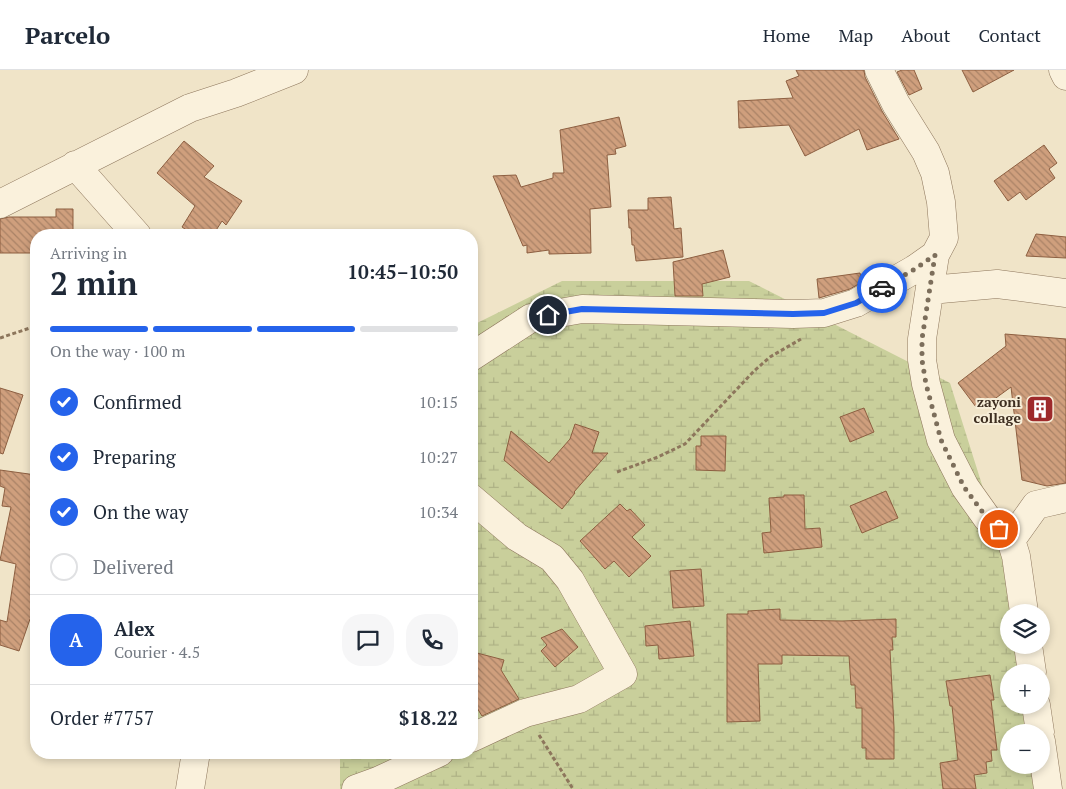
<!DOCTYPE html>
<meta charset="utf-8">
<style>
:root{--surface:#fff;--page:#f6f6f7;--text:#1f2937;--muted:#747a83;--line:#e0e1e3;--accent:#2563eb}
body{margin:0;font-family:"PT Serif",serif;background:var(--page);color:var(--text);height:100vh;display:flex;flex-direction:column;font-size:19px;white-space:nowrap}
*{box-sizing:border-box;margin:0}
p{font-size:16px;color:var(--muted)}
.icon{flex:none;width:28px;height:28px;fill:none;stroke:currentColor;stroke-width:2;stroke-linecap:round;stroke-linejoin:round}
.map{position:relative;flex:1;overflow:hidden}
.drawer{position:absolute;left:30px;top:159px;width:448px;height:530px;display:flex;flex-direction:column;background:var(--surface);border-radius:20px;box-shadow:0 2px 8px #0003}
.drawer>*{flex:none}
.buttons{position:absolute;left:1000px;top:534px;display:grid;gap:10px}
.buttons a{display:grid;place-items:center;width:50px;height:50px;border-radius:50%;background:var(--surface);box-shadow:0 2px 8px #0003;font-size:25px}
.pin{position:absolute;display:grid;place-items:center;width:42px;height:42px;color:#fff;margin:-21px;border:2px solid #fff;border-radius:50%;box-shadow:0 1px 5px #0007}
.courier{position:absolute;display:grid;place-items:center;width:50px;height:50px;margin:-25px;border:4px solid #2563eb;border-radius:50%;background:#fff;color:#222;box-shadow:0 1px 6px #0007}
.overview em{font-style:normal;font-weight:700}
.overview div{display:flex;flex-direction:column-reverse}
.overview{display:flex;align-items:center;justify-content:space-between;height:85px;padding:0 20px}
h1{font-size:32px;font-weight:700;line-height:38px}
.bar{display:grid;grid-template-columns:repeat(4,1fr);gap:8px 5px;align-content:center;height:60px;padding:0 20px}
.bar i{height:6px;border-radius:4px;background:var(--line)}
.bar .current{background:var(--accent)}
.bar p{grid-column:span 4}
.line{display:flex;align-items:center;gap:12px;padding:0 20px;border-top:1px solid var(--line)}
.line div{flex:1}
.round{display:grid;place-items:center;flex:none;width:52px;height:52px;border-radius:20px;background:var(--page)}
ol{padding:0 20px;list-style:none}
li{display:flex;align-items:center;gap:15px;height:55px}
li p{margin-inline-start:auto}
li .icon{padding:5px;border-radius:50%;background:var(--accent);color:#fff;stroke-width:4}
li:last-child{color:var(--muted)}
li i{width:28px;height:28px;border:2px solid var(--line);border-radius:50%}
header{display:flex;align-items:center;gap:30px;box-sizing:border-box;height:70px;padding:0 25px;background:var(--surface);border-bottom:1px solid var(--line)}
header strong{font-size:24px}
nav{display:flex;gap:28px;margin-inline-start:auto;font-size:18px}
.map>svg:first-child{display:block}
.wetland{fill:url(#wetland-marsh);fill-rule:evenodd}
.building{fill:url(#building-back-hatch);stroke:#8d5f41}
.lines{fill:none;stroke-linecap:round;stroke-linejoin:round}
.minor-casing{stroke:#8d765c;stroke-width:29}
.path{stroke:#8d765c;stroke-width:3;stroke-dasharray:4 2.5;stroke-linecap:butt}
.minor{stroke:#faf1dc;stroke-width:28}
.done{stroke:#7c6e5b;stroke-width:5;stroke-dasharray:0 9}
.route{stroke:#2563eb;stroke-width:6}
.labels{text-anchor:middle;dominant-baseline:central;stroke-width:4;stroke-linejoin:round;paint-order:stroke}
.poi-label{font-size:14px;font-weight:bold;fill:#3d2e20;stroke:#f7eed8;text-anchor:end}
</style>
<header>
<strong>Parcelo</strong>
<nav><a>Home</a><a>Map</a><a>About</a><a>Contact</a></nav>
</header>
<div class="map">
<svg width="1066" height="719" viewBox="0 0 1066 719">
<defs>
<pattern id="wetland-marsh" width="20" height="14" patternUnits="userSpaceOnUse" patternTransform="scale(1.25)"><rect width="20" height="14" fill="#c9cf9b"/><path d="M1 5h8M5 5V1M11 12h8M15 12V8" fill="none" stroke="#aeb285"/></pattern>
<pattern id="building-back-hatch" width="6" height="6" patternUnits="userSpaceOnUse" patternTransform="scale(1.25)"><rect width="6" height="6" fill="#cf9f7d"/><path d="M-1 5l2 2M0 0l6 6M5-1l2 2" fill="none" stroke="#a98266"/></pattern>
</defs>
<rect width="100%" height="100%" fill="#f0e4c8"/>
<!-- wetland -->
<path class="wetland" d="M562 211H749L950 313 1022 542H1009V575H1033L1038 602H1009V635H1041L1050 719H340V683L471 682V256ZM1009 662H1041V695H1009Z"/>
<!-- building -->
<path class="building" d="M796 0H864L865 7 882 41 899 69 867 80 859 59 805 86 789 55 739 58 738 31 793 28 786 11 799 6Z
M902 0H914L922 19 909 25 897 2Z
M962 0H1014L973 22Z
M619 47 626 76 615 79 616 84 607 85 611 137 590 139 591 183 549 184V180L527 183V175L523 176 493 106 516 105 521 117 553 108V103H564L560 60Z
M184 71 214 96 204 107 242 131 226 155 222 151 213 165H194L182 157 195 136 157 103Z
M1044 75 1057 93 1049 99 1055 108 1026 130 1020 122 1008 131 994 111Z
M671 127 674 159 681 158 683 187 636 191 634 175H632L631 158H629L628 140H648V128Z
M56 139H73V165H36V183H0V149L9 147H56Z
M1036 164 1066 167V188L1026 186Z
M723 180 730 207 702 214 703 226H675L673 192Z
M860 203 862 212 850 219 819 228 817 209Z
M1005 264 1066 269V413L1047 416 1022 410 1011 317 989 333 986 329 976 337 958 313 1006 276Z
M0 318 23 325 3 384 0 383Z
M864 338 874 362 850 372 840 347Z
M575 354 599 362 592 383H608L574 422 575 423 562 439 504 390 511 361 549 393 570 369Z
M701 366H726L725 401 696 400V376H701Z
M0 400 36 405V525L33 549H30L19 581 0 575V550L7 552 16 494 0 490 11 437 2 436 5 418 0 416Z
M886 421 898 448 862 463 850 436Z
M784 425H804L805 459 820 458 822 477 764 483 762 463 771 462 769 428 784 427Z
M620 434 627 441 630 439 645 455 632 467 651 486 629 507 614 491 605 499 580 471Z
M701 499 704 536 673 538 670 501Z
M780 539V550L842 551 896 549V567H892L893 580H890L894 657V689H866V678H862V638H856L855 615H851L849 586 782 585V594H758L760 651 727 652V544H748V541Z
M690 551 694 586 659 589 658 575 646 576 645 556Z
M562 559 578 577 555 597 541 581 547 575 541 568Z
M477 583 504 590 501 600 519 629 482 646 471 628V605Z
M990 605 994 630H991L997 680H991L992 691 986 692 987 703 974 705 976 719H943L940 693 958 690 952 636H950L946 611Z"/>
<g class="lines">
<defs>
<path id="minor" d="M1063 0 1066 6
M75 95 137 165
M0 134 190 38 236 23 294 0
M935 185 922 269V290L926 314 941 370 965 417 987 448 1011 470 1016 486 1024 542
M930 220 997 214 1066 223
M471 287 531 248 582 239 793 244 824 243 856 233 915 199 935 185 944 168 941 132 935 103 926 82 896 34 879 0
M471 428 517 467 552 488 570 510 623 604 579 629 525 643 471 668
M1011 470 1036 435 1066 428
M1028 575 1032 602
M1036 635 1040 662
M1041 671 1048 719
M190 719 196 682
M356 719 378 711 440 682"/>
</defs>
<!-- minor casing -->
<use href="#minor" class="minor-casing"/>
<!-- path -->
<path class="path" d="M0 268 36 256
M617 402 658 387 685 374 754 301 770 287 801 269
M539 665 573 719"/>
<!-- minor -->
<use href="#minor" class="minor"/>
</g>
<g class="lines">
<!-- done -->
<path class="done" d="M882 218 915 199 935 185 922 269V290L926 314 941 370 964 417 987 448 999 459"/>
<!-- route -->
<path class="route" d="M548 245 582 239 793 244 824 243 856 233 882 218"/>
</g>
<!-- icons -->
<defs>
<symbol id="building-square" viewBox="-11 -11 22 22"><rect x="-9" y="-9" width="18" height="18" rx="4" fill="#9e2a2b" stroke="#f7eed8"/><path d="M-4-6H4V6H1V3H-1V6H-4ZM-2.5-4.3h1.7v1.8h-1.7ZM.8-4.3h1.7v1.8H.8ZM-2.5-1h1.7V.8h-1.7ZM.8-1h1.7V.8H.8Z" fill="#fff"/></symbol>
</defs>
<g fill-rule="evenodd">
<use href="#building-square" x="1024" y="323" width="32" height="32"/>
</g>
<g class="labels">
<!-- poi labels -->
<g class="poi-label">
<text x="1021" y="331">zayoni<tspan x="1021" dy="16">collage</tspan></text>
</g>
</g>
</svg>
<div class="buttons">
<a><svg class="icon" aria-label="layers" viewBox="0 0 24 24"><path d="M12 4l9 5-9 5-9-5zM3 14l9 5 9-5"/></svg></a>
<a>+</a>
<a>−</a>
</div>
<div class="pin" style="left:999px;top:459px;background:#ea580c"><svg class="icon" aria-label="bag" viewBox="0 0 24 24"><path d="M5 8h14l-1 12H6zM9 8a3 3 0 0 1 6 0"/></svg></div>
<div class="pin" style="left:548px;top:245px;background:#1f2937"><svg class="icon" aria-label="home" viewBox="0 0 24 24"><path d="M3 11l9-7 9 7M6 9v11h12V9"/></svg></div>
<div class="courier" style="left:882px;top:218px"><svg class="icon" aria-label="car" viewBox="0 0 24 24"><path d="M5 17H2v-5l4-1 3-4h7l3 4 3 1v5h-3M9 17h6M6 11h13"/><circle cx="7" cy="17" r="2"/><circle cx="17" cy="17" r="2"/></svg></div>
<section class="drawer">
<div class="overview"><div><h1>2 min</h1><p>Arriving in</p></div><em>10:45–10:50</em></div>
<div class="bar"><i class="current"></i><i class="current"></i><i class="current"></i><i></i><p>On the way · 100 m</p></div>
<ol>
<li><svg class="icon" aria-label="check" viewBox="0 0 24 24"><path d="M5 12l5 5 9-10"/></svg>Confirmed<p>10:15</p></li>
<li><svg class="icon" aria-label="check" viewBox="0 0 24 24"><path d="M5 12l5 5 9-10"/></svg>Preparing<p>10:27</p></li>
<li><svg class="icon" aria-label="check" viewBox="0 0 24 24"><path d="M5 12l5 5 9-10"/></svg>On the way<p>10:34</p></li>
<li><i></i>Delivered</li>
</ol>
<div class="line" style="height:90px"><b class="round" style="background:var(--accent);color:#fff">A</b><div><b>Alex</b><p>Courier · 4.5</p></div><a class="round"><svg class="icon" aria-label="chat" viewBox="0 0 24 24"><path d="M4 5h16v11H9l-5 4z"/></svg></a><a class="round"><svg class="icon" aria-label="phone" viewBox="0 0 24 24"><path d="M5 4h4l2 5-3 2q2 4 5 5l2-3 5 2v4C11 20 4 13 5 4z"/></svg></a></div>
<div class="line" style="height:65px"><div>Order #7757</div><b>$18.22</b></div>
</section>
</div>
